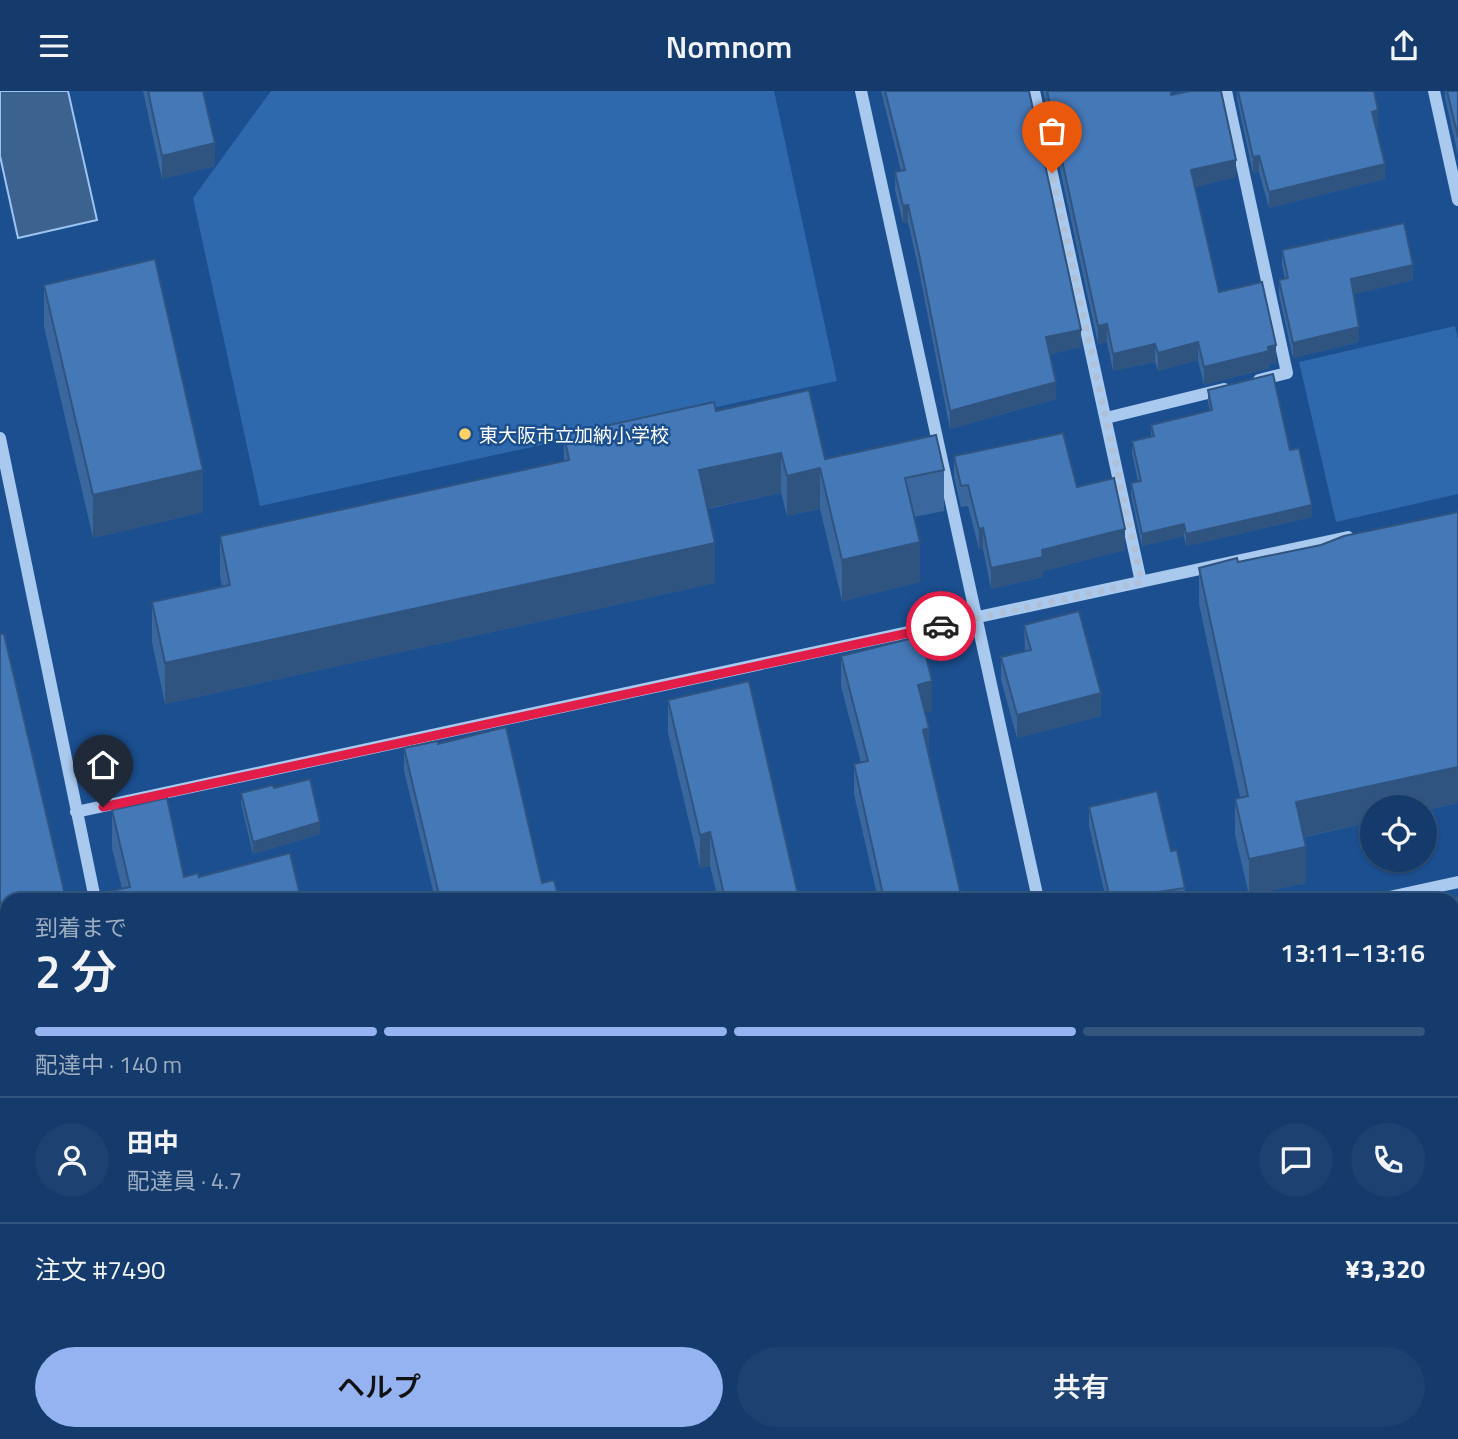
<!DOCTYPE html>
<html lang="ja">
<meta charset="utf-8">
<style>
:root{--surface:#143b6b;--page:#1d4271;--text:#f1f3f6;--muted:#9dadc1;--line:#33557e;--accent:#95b2f1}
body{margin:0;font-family:"Titillium Web","Noto Sans JP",sans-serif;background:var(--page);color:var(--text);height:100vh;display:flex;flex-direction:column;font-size:26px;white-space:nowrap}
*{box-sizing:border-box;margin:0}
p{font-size:23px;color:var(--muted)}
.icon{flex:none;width:38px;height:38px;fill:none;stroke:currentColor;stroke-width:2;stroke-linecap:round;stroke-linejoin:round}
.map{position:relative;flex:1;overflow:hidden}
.details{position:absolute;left:0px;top:802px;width:1460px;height:548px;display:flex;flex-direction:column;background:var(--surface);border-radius:21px 21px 0 0;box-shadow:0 2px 5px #0004,0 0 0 2px var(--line)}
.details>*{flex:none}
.controls{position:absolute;left:1360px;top:704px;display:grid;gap:14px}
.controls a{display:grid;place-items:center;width:77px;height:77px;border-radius:50%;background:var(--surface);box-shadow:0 2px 5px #0004,0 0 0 2px var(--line);font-size:35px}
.pin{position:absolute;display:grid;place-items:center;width:60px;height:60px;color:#fff;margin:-72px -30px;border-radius:50% 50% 50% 0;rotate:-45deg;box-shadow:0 0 7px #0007}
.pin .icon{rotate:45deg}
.courier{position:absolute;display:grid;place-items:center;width:70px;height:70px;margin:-35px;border:5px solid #e11d48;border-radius:50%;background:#fff;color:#222;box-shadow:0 2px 9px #0007}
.summary em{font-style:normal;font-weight:600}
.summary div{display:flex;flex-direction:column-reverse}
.summary{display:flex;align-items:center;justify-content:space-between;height:119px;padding:0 35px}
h1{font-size:46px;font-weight:600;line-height:52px}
.bar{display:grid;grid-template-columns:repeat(4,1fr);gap:10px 7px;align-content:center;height:84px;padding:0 35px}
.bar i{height:9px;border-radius:5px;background:var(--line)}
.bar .active{background:var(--accent)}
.bar p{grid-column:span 4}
.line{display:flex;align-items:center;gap:18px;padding:0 35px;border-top:2px solid var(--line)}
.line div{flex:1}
.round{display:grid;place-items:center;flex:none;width:74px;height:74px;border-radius:37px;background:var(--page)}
.action{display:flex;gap:14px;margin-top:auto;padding:14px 35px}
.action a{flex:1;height:80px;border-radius:42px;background:var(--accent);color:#111;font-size:28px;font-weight:600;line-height:80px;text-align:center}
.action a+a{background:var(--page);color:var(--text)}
header{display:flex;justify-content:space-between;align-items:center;height:91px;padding:0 35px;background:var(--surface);font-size:32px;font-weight:600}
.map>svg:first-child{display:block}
.green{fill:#2e69ad}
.water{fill:#3c6290;stroke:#9cc4f0;stroke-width:2}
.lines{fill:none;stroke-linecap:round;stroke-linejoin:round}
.minor{stroke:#a9c9ee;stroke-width:12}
.wall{fill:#3a679d}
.shaded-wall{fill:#305480}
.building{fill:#4478b7;stroke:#305480;stroke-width:2}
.done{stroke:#afc1d8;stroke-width:7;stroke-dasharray:0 12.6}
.route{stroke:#e11d48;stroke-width:9}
.poi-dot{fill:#ffd166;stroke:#1b4f8f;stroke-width:2.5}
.labels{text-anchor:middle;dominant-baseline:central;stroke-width:5;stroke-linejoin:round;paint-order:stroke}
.poi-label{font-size:19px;fill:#fff;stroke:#1b4f8f;text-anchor:start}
</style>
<header><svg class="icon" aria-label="menu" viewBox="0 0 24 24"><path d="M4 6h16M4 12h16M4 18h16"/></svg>Nomnom<svg class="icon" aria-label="share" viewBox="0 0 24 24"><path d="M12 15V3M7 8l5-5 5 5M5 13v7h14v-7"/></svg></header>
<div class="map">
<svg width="1458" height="1348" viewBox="0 0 1458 1348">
<rect width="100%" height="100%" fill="#1b4f8f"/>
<!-- green -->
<path class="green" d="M271 0H774L837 290 260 415 193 107Z
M1455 235 1458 248V403L1336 431 1299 271Z
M956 1342H1275L1249 1348H957Z"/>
<!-- water -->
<path class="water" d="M0 0H68L97 129 18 147 0 65Z"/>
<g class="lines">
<!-- minor -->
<path class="minor" d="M861 0 1038 808
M1034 0 1141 491
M1226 0 1287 282 1259 289
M1434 0 1458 109
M1106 327 1224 298
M0 347 95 808
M76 721 1348 446
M1380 808 1458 791
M1452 1054 1458 1052
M0 1104 7 1103
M298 1342 299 1348
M933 1342 935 1348
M1397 1342 1398 1348
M1326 1348 1353 1342"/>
</g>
<!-- wall -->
<path class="wall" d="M143 0H203L215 75 162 88Z
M881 0H1029L1081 256 1050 263 1056 308 950 338 919 180 908 131 903 132 895 99V81L901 80Z
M1043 0H1171V4L1236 86 1195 96 1219 201 1276 272 1269 273V277L1204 294 1198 269 1158 280 1155 271 1113 280 1107 251 1098 253Z
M1237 0H1374L1378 35H1376L1385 88 1269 117 1259 81 1253 82 1237 8Z
M1445 0H1458V64L1445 7Z
M1282 159 1413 189 1354 203 1359 251 1293 267 1279 204V189L1285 188 1282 174Z
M44 194 203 421 93 447 44 236Z
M1208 299 1290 359 1312 426 1186 455 1184 445 1142 455 1131 404V392L1138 391 1132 362V350L1151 346V334L1210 319 1208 311Z
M716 320 825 368 944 379V420L914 426 920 491 842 510 820 418 787 425 781 402 707 418 715 492 165 613 152 551V511L222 495 220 485V445L564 370V344Z
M954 365 1077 396 1125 459 1043 480V486L991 498 983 458H979L968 415 961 416 954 386Z
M1458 421V712L1304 746 1306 792 1249 804 1235 744V708L1240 706 1199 513V477L1238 471 1321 454Z
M1024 534 1101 625 1017 647 1001 589V566L1025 560Z
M841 565 932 620 925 621 929 665 962 808H878L854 703V673L861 672 841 595Z
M668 609 799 808H718L710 775 700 777 668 642Z
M438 653 542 792 559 808H435L404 680V657Z
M274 697 320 743 253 763 241 713V702Z
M1089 716 1171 760 1185 797V808H1106L1089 735Z
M112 719 184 786H199L122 798 112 757Z
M167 1342H239L241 1348H168Z
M450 1342H618V1348H452Z
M1442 1342H1452L1458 1348H1443Z"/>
<!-- shaded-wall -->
<path class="shaded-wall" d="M1378 19V35L1372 36V21Z
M215 52V75L162 88V65Z
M1259 65V81L1253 82V66Z
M1236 69V86L1191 97V79Z
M1385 73V88L1269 117V101Z
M908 114V131L903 132V115Z
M1413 174V189L1351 204V188Z
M1107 233V251L1098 253V235Z
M1359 236V251L1293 267V252Z
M1081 239V256L1046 264V246Z
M1198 251V269L1158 280V262Z
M1155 253V271L1113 280V263Z
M1276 254V272L1269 273V277L1204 294V276Z
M1056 291V308L950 338V320Z
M781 362V402L699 419V379Z
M820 377V418L787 425V385Z
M203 379V421L93 447V404Z
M1312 414V426L1186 455V443Z
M1184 433V445L1142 455V443Z
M983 437V458H979V438Z
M1125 438V459L1043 480V486L991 498V477L1042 459Z
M920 451V491L842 510V469Z
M715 452V492L165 613V572Z
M932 590V620L918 623V594Z
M1101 602V625L1017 647V624Z
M929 637V667L923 639Z
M1458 676V712L1424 719V716H1372V731L1296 747V711Z
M320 731V743L253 763V751Z
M710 741V775L700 777V744Z
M1306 756V792L1249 804V768Z
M1458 961V987L1452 988V963Z
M7 1030V1067L0 1069V1031Z
M7 1203V1226L0 1228V1205Z
M408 1342H421L408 1345Z
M600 1342H618V1348H600Z"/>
<!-- building -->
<path class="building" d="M148 0H203L215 52 162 65Z
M885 0H1029L1081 239 1046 246 1056 291 950 320 919 163 908 114 903 115 895 81 905 79Z
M1047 0H1171V4L1190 0H1221L1236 69 1191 79 1219 201 1262 191 1276 254 1268 256 1269 260 1204 276 1198 251 1158 262 1155 253 1113 263 1107 233 1098 235Z
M1238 0H1374L1378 19 1372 21 1385 73 1269 101 1259 65 1253 66Z
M1447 0H1458V46Z
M1404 132 1413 174 1351 188 1359 236 1293 252 1279 189 1288 187 1282 159Z
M155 168 203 379 93 404 44 194Z
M1273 283 1290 359 1299 357 1312 414 1186 443 1184 433 1142 443 1131 392 1141 390 1132 350 1154 345 1151 334 1212 319 1208 299Z
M809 299 825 368 936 344 944 379 905 387 920 451 842 469 820 377 787 385 781 362 699 379 715 452 165 572 152 511 230 494 220 445 569 369 564 344 714 311 716 320Z
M1063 342 1077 396 1114 387 1125 438 1042 459 1043 466 991 477 983 437 979 438 968 394 961 395 954 365Z
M1458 421V676L1296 711 1306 756 1249 768 1235 708 1248 705 1199 477 1237 467 1238 471 1321 454 1344 445Z
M1079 520 1101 602 1017 624 1001 566 1031 559 1024 534Z
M0 543H4L66 808H7V1030L0 1031Z
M921 545 932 590 918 594 929 637 923 639 962 808H884L854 673 868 670 841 565Z
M749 590 799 808H725L710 741 700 744 668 609Z
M506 636 542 792 554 789 559 808H440L404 657 438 650V653Z
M310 688 320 731 253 751 241 702 273 694 274 697Z
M1157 700 1171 760 1177 759 1185 797 1110 808 1089 716Z
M167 707 184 786 198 782 199 786 290 762 301 808H73L130 796 112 719Z
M1458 806V961L1452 963V808H1449Z
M7 1134V1203L0 1205V1136Z
M1458 1308V1348H1447L1446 1342H1452V1310Z
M171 1342H239L241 1348H172Z
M456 1342H600L602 1348H457Z
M880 1342H894L895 1348H849Z
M1358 1342H1386L1388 1348H1341Z"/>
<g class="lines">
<!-- done -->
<path class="done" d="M941 535 1142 491 1052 82"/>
<!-- route -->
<path class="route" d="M103 716 941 535"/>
</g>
<!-- markers -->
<circle class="poi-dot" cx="465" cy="343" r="7"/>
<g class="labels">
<!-- poi labels -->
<g class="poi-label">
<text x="479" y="343">東大阪市立加納小学校</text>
</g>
</g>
</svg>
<div class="controls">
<a><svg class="icon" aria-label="locate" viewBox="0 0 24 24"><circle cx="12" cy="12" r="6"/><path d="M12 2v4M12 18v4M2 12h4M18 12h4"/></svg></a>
</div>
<div class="pin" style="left:1052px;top:82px;background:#ea580c"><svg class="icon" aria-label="bag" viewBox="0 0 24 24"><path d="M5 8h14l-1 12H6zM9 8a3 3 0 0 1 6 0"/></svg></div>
<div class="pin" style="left:103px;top:716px;background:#1f2937"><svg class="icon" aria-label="home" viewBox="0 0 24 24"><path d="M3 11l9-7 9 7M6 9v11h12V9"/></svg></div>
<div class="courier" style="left:941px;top:535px"><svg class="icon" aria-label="car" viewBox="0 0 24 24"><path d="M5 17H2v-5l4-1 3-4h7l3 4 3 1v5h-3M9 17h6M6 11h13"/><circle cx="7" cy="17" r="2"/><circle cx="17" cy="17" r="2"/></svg></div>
<section class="details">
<div class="summary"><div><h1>2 分</h1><p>到着まで</p></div><em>13:11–13:16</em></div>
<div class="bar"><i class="active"></i><i class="active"></i><i class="active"></i><i></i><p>配達中 · 140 m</p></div>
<div class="line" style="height:126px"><a class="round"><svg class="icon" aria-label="person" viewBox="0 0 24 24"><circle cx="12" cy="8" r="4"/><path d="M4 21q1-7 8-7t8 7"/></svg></a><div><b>田中</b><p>配達員 · 4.7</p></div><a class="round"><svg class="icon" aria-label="chat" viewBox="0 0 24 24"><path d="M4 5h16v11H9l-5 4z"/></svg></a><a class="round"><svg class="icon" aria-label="phone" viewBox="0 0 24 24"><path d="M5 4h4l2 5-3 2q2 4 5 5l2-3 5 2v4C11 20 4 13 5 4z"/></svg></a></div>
<div class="line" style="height:91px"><div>注文 #7490</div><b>¥3,320</b></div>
<div class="action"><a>ヘルプ</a><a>共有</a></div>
</section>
</div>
